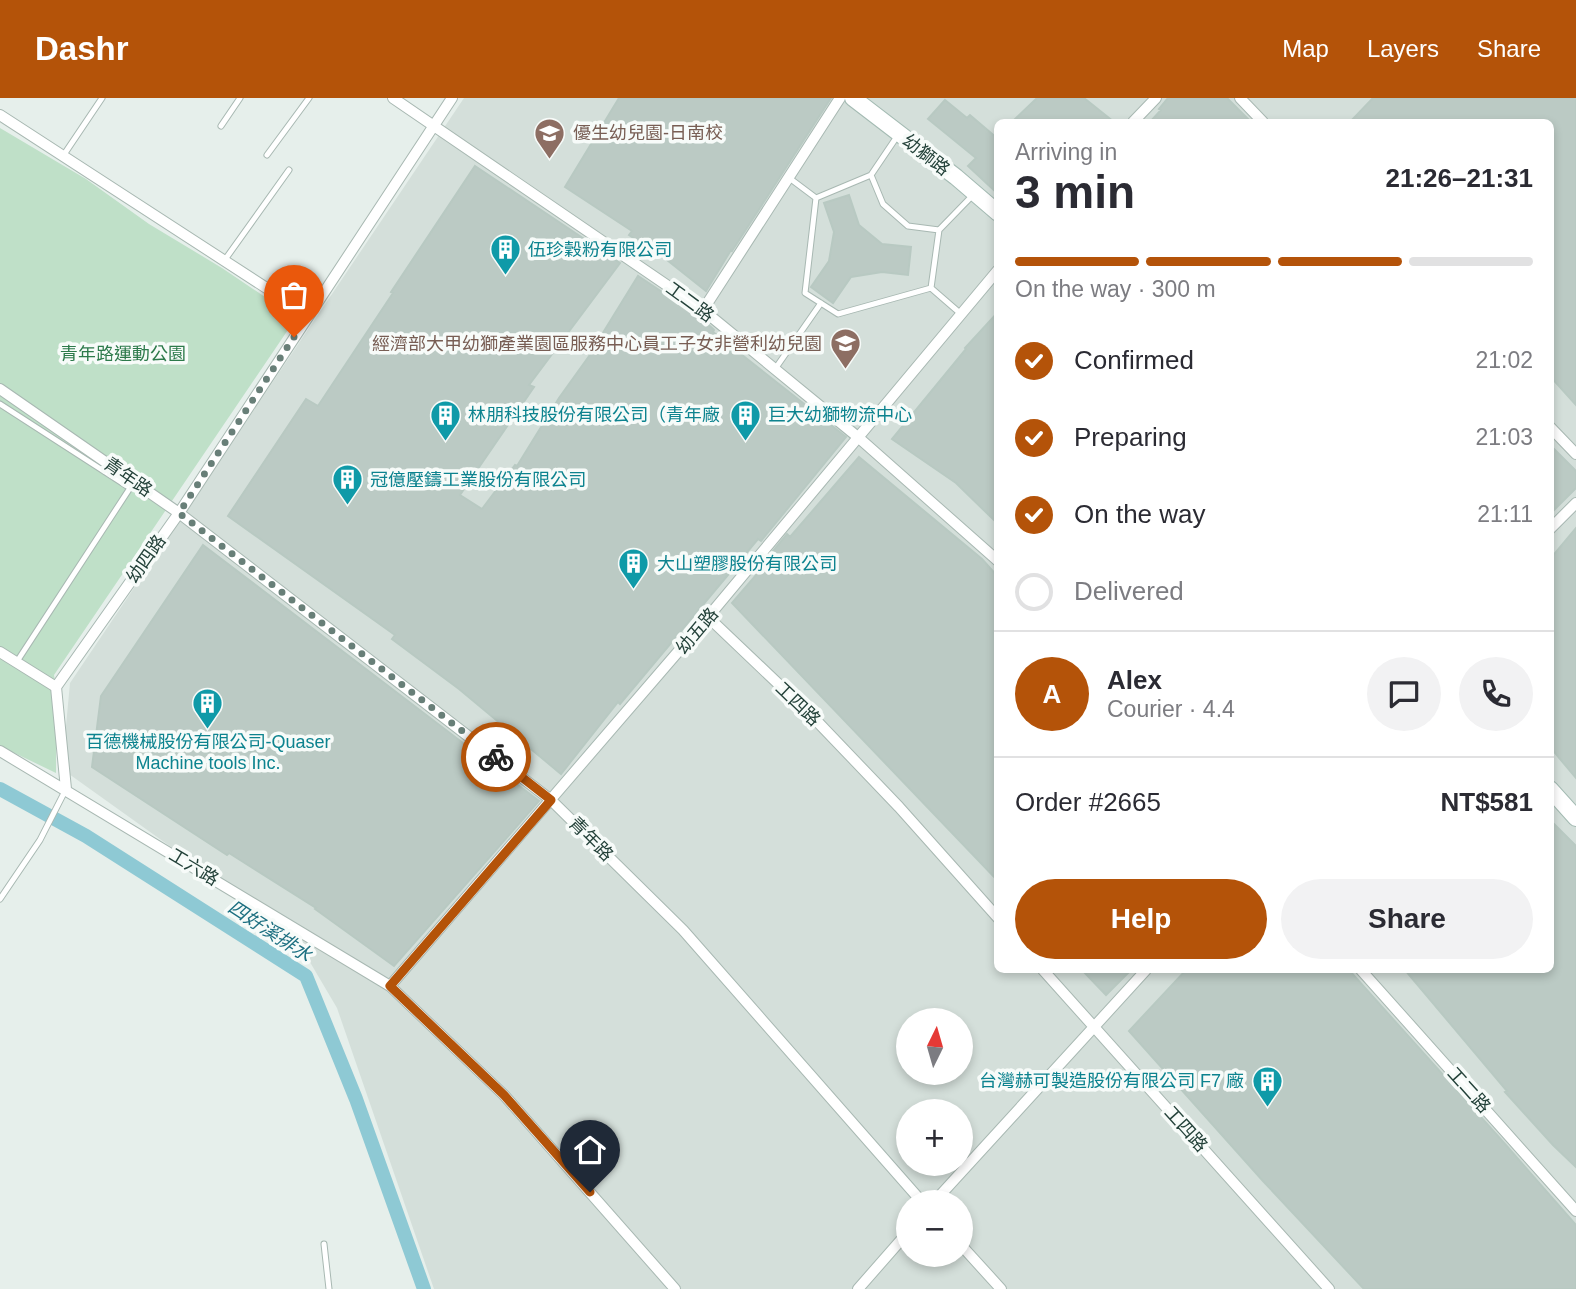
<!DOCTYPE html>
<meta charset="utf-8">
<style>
:root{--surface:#fff;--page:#f2f2f3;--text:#2b2b33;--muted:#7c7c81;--line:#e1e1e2;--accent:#b45309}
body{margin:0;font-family:Arial,"Noto Sans TC",sans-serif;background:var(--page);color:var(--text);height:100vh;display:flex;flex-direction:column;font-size:26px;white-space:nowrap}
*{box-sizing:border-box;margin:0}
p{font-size:23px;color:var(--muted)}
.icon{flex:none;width:38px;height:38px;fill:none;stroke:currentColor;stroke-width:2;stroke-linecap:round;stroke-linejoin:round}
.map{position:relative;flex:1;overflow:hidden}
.details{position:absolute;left:994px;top:21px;width:560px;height:854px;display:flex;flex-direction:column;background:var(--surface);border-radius:10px;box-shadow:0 4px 10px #0003}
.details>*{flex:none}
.needle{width:46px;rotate:5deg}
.buttons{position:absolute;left:896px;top:910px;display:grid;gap:14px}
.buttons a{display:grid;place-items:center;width:77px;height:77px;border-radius:50%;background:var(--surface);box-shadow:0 4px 10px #0003;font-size:35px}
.pin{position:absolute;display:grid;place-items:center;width:60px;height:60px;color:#fff;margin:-72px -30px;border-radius:50% 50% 50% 0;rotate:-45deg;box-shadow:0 0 7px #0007}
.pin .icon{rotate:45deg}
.courier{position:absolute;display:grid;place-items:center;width:70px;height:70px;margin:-35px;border:5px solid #b45309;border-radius:50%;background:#fff;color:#222;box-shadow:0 2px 9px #0007}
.overview em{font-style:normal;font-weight:700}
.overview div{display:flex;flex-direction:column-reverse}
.overview{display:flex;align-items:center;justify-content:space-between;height:119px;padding:0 21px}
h1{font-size:46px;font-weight:700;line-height:52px}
.bar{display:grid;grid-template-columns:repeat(4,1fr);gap:10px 7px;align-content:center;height:84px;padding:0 21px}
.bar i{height:9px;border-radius:5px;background:var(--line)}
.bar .on{background:var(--accent)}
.bar p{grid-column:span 4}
.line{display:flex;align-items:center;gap:18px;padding:0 21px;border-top:2px solid var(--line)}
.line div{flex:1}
.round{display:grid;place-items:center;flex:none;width:74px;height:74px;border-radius:37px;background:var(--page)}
ol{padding:0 21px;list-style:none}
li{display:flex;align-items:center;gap:21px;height:77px}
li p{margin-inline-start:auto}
li .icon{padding:7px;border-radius:50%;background:var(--accent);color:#fff;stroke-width:4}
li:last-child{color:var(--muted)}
li i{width:38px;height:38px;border:4px solid var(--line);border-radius:50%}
.cta{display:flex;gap:14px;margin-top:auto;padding:14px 21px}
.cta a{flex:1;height:80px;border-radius:42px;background:var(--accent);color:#fff;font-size:28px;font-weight:700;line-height:80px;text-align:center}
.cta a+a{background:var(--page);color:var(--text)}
header{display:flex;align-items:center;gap:42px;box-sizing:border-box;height:98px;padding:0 35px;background:var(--accent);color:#fff}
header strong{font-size:33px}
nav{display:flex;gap:38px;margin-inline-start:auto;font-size:24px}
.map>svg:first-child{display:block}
.built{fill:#d4dfda;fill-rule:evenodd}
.green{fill:#bfe0c8}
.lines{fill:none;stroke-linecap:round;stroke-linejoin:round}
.canal{stroke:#8ec9d4;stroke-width:14}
.building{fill:#bbcac4;stroke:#b8c9c2;stroke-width:2}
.lane-casing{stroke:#a8b8b2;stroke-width:7}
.street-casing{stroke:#a8b8b2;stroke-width:12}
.secondary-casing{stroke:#a4bbb3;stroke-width:18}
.path{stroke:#86b3a5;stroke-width:2.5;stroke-dasharray:3.5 5;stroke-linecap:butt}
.lane{stroke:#fff;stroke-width:5}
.street{stroke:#fff;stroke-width:10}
.secondary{stroke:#fff;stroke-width:16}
.done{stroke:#687f78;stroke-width:7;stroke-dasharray:0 12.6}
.route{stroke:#b45309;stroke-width:9}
.labels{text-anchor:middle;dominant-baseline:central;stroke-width:7;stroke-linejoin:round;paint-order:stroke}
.education-label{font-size:18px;fill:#785e54;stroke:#f7fbf9;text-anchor:start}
.street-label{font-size:18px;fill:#24423a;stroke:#f7fbf9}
.culture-label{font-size:18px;fill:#0d838f;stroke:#f7fbf9;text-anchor:start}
.park-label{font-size:18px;fill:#2d7a4b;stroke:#f7fbf9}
.water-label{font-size:19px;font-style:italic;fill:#1c6f80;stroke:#f7fbf9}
</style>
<header>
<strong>Dashr</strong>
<nav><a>Map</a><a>Layers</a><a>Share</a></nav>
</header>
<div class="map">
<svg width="1576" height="1191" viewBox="0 0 1576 1191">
<rect width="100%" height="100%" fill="#e6efeb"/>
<!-- built -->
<path class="built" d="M464 0H1576V1191H434L337 910 294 837 62 671 70 585ZM998 24H1550V872H998ZM908 922H961V975H908ZM908 1013H961V1066H908ZM908 1104H961V1157H908Z"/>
<!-- green -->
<path class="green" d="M0 30 86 81 149 126 222 170 296 220 54 577 56 589V675L0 648Z"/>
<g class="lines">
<!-- canal -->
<path class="canal" d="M0 691 86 738 306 878 356 1001 424 1191"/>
</g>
<!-- building -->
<path class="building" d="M619 0H831L732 153 731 152 706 193 667 162 629 137 632 133 565 89Z
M1037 0H1084L1114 24H1012Z
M1168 0H1227L1251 24H1150L1161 12 1159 11Z
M1373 0H1576V307L1550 278V24H1350Z
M945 2 967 20 970 17 998 41V96L968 68 976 60 928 21Z
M475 68 620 165 529 287 534 289 460 397 482 411 515 367 517 368 559 300 597 247 596 246 638 178 698 218 711 229 714 232 713 234 846 339 761 443 758 441 620 606 618 604 561 676 459 591 392 541 395 537 228 418 306 301 318 308 393 195 391 194Z
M849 97 859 127 882 146 911 149 908 177 882 174 851 179 833 205 811 189 829 163 834 134 824 105Z
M998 214V426L956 385 892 341 966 251 965 250Z
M1550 347 1576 373V390L1550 416Z
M859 359 982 461 998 479V783L732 505 775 455 773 453 787 436 790 439Z
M1576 430V680L1550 649V461Z
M203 447 539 703 394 868 315 811 316 810 229 755 227 757 92 669 101 598Z
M1550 722 1576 748V1069L1553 1047 1505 994 1507 993 1405 872H1550Z
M1082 872H1131L1106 897Z
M1186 872H1349L1505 1046 1576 1127V1191H1364L1263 1083 1129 933Z"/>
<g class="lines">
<defs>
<path id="lane" d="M221 28 240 0
M267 57 309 0
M63 58 102 0
M871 77 883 106 908 128 939 132 931 190 838 216 805 195 816 100 871 77 898 37
M788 79 816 100
M939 132 973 97
M224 163 289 72
M931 190 961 216
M775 271 821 205
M0 306 130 390 16 565
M0 801 40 742 65 693
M324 1146 329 1191"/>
<path id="street" d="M393 0 703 212 859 340 998 463
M1240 0 1263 24
M0 17 308 217
M1133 24 1156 0
M703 212 840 0
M0 291 179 415 551 702 683 832 922 1104
M1550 329 1576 356
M1550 431 1576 405
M708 519 811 617 899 709 998 820
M0 554 56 589
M0 653 390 888 504 997 675 1191
M66 691 56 589 179 415 452 0
M1043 872 1329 1191
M1361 872 1576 1113
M390 888 708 519 998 172
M934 1104 1146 872
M961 1147 1001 1191
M858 1191 908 1134"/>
<path id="secondary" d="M853 0 956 79 998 115
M1550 691 1576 720"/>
</defs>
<!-- lane casing -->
<use href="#lane" class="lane-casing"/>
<!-- street casing -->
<use href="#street" class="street-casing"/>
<!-- secondary casing -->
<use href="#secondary" class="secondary-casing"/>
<!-- path -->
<path class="path" d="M995 140 998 138"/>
<!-- lane -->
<use href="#lane" class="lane"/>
<!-- street -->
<use href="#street" class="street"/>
<!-- secondary -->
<use href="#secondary" class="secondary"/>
</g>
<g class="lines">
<!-- done -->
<path class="done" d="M294 239 179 415 496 659"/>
<!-- route -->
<path class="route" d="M496 659 551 702 390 888 504 997 590 1094"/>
</g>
<!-- icons -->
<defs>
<symbol id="school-pin" viewBox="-11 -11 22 30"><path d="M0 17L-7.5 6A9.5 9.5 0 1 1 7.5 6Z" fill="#8d6e63" stroke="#f7fbf9"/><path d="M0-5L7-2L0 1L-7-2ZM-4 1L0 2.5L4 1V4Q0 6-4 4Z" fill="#fff"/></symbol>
<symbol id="building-pin" viewBox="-11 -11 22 30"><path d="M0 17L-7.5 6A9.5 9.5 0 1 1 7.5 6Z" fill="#0f9aa8" stroke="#f7fbf9"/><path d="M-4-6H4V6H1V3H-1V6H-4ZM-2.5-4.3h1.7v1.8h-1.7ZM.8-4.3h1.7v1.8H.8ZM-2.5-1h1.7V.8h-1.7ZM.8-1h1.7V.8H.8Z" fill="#fff"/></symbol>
</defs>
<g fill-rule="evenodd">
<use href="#school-pin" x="532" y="18" width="35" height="47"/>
<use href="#building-pin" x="488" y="134" width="35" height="47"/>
<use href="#school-pin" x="828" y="228" width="35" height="47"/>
<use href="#building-pin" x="428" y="300" width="35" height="47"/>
<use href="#building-pin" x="728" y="300" width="35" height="47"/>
<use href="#building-pin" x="330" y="364" width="35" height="47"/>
<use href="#building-pin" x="616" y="448" width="35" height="47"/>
<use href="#building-pin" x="190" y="588" width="35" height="47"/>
<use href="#building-pin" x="1250" y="966" width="35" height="47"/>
</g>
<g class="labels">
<!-- education labels -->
<g class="education-label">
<text x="573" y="35">優生幼兒園-日南校</text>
<text x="822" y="246" text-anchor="end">經濟部大甲幼獅產業園區服務中心員工子女非營利幼兒園</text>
</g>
<!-- street labels -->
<g class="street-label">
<text transform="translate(926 57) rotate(38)">幼獅路</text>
<text transform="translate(690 204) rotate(36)">工二路</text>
<text transform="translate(128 379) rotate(35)">青年路</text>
<text transform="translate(146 461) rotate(-55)">幼四路</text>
<text transform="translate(697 533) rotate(-50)">幼五路</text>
<text transform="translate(798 606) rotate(44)">工四路</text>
<text transform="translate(591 741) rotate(45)">青年路</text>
<text transform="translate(194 769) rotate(31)">工六路</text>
<text transform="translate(1469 992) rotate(48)">工二路</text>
<text transform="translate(1186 1031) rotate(48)">工四路</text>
</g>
<!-- culture labels -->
<g class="culture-label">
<text x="528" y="152">伍珍穀粉有限公司</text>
<text x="468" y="317">林朋科技股份有限公司（青年廠</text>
<text x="768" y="317">巨大幼獅物流中心</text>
<text x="370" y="382">冠億壓鑄工業股份有限公司</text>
<text x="657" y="466">大山塑膠股份有限公司</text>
<text x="208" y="644" text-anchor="middle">百德機械股份有限公司-Quaser<tspan x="208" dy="21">Machine tools Inc.</tspan></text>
<text x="1244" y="983" text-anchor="end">台灣赫可製造股份有限公司 F7 廠</text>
</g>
<!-- park labels -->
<g class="park-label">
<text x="123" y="256">青年路運動公園</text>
</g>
<!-- water labels -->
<g class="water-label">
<text transform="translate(270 833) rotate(33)">四好溪排水</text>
</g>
</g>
</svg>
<div class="buttons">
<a><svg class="needle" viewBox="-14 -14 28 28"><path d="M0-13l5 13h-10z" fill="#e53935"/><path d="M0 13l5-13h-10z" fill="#7c7c81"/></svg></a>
<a>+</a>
<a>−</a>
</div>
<div class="pin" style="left:294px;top:239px;background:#ea580c"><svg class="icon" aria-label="bag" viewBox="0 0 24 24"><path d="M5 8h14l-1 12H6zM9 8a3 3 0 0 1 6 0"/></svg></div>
<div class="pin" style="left:590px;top:1094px;background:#1f2937"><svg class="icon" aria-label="home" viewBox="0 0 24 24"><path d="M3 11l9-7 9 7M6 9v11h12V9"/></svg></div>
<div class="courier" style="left:496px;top:659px"><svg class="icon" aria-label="bike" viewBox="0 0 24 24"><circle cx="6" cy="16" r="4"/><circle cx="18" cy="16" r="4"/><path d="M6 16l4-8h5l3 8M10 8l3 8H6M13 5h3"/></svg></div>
<section class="details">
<div class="overview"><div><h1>3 min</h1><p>Arriving in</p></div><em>21:26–21:31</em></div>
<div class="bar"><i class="on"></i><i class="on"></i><i class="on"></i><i></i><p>On the way · 300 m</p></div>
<ol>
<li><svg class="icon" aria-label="check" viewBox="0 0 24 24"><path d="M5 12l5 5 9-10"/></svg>Confirmed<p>21:02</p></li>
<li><svg class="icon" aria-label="check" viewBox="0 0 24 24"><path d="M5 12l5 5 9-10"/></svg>Preparing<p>21:03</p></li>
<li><svg class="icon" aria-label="check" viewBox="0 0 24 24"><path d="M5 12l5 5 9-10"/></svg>On the way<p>21:11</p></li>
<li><i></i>Delivered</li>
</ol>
<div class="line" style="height:126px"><b class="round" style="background:var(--accent);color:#fff">A</b><div><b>Alex</b><p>Courier · 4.4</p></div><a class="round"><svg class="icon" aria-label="chat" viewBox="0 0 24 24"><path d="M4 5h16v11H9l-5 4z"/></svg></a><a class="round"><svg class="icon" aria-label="phone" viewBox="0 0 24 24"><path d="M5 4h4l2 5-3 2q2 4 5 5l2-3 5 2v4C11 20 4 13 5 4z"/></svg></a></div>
<div class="line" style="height:91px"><div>Order #2665</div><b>NT$581</b></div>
<div class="cta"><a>Help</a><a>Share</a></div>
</section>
</div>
